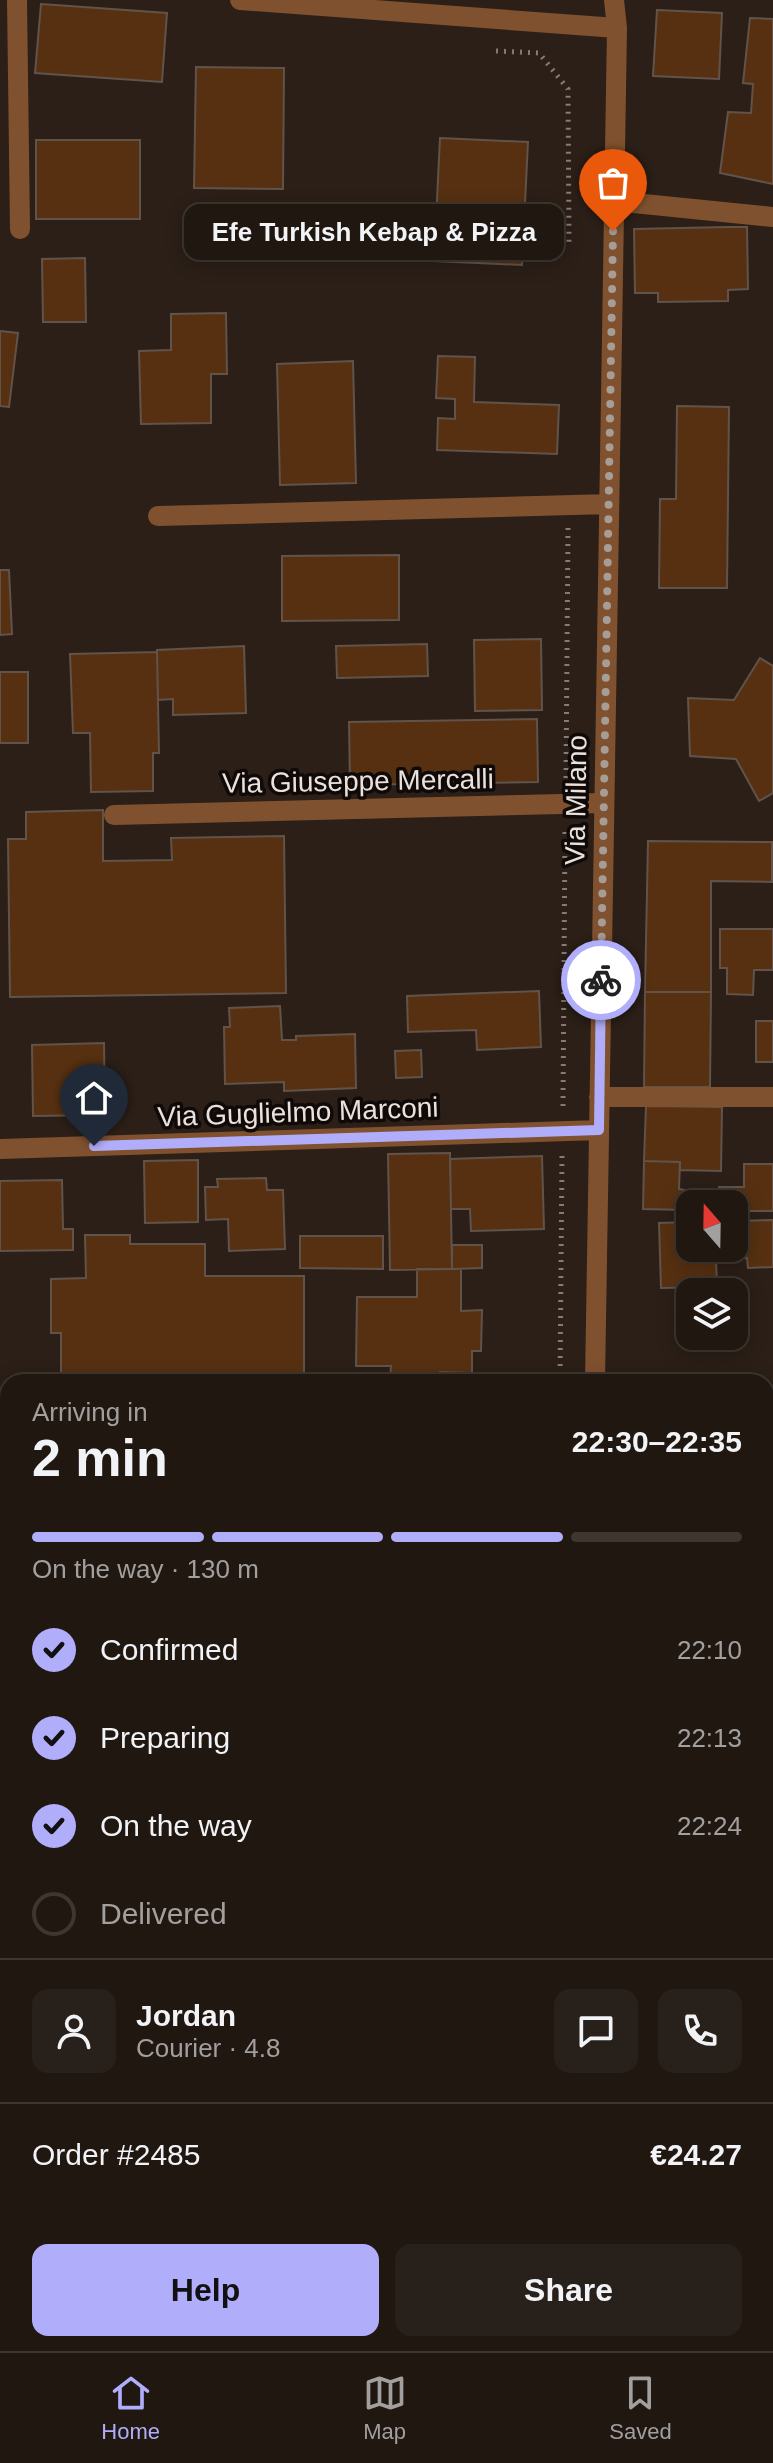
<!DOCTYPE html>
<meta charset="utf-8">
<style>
:root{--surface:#201711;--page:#28201a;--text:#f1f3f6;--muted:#a29f9f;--line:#3d3631;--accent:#b0adfa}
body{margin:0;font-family:Helvetica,sans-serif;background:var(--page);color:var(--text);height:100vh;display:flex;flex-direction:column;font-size:30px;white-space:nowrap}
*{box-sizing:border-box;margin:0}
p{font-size:26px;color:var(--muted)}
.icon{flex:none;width:44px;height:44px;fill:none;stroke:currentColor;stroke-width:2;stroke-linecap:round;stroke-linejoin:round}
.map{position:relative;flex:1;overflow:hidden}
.details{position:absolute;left:0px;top:1374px;width:774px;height:978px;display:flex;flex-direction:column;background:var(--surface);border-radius:24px 24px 0 0;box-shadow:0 4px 20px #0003,0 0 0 2px var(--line)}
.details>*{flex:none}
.needle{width:52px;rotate:340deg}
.buttons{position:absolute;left:676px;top:1190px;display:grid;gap:16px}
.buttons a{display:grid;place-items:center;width:72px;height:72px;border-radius:16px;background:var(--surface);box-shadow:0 4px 20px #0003,0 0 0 2px var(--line);font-size:40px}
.pin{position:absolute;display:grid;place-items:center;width:68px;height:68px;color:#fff;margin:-82px -34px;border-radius:50% 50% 50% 0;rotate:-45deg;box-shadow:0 0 8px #0007}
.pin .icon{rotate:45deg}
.courier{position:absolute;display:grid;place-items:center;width:80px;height:80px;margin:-40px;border:6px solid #b0adfa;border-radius:50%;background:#fff;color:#222;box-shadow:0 2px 10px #0007}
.bubble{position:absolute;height:56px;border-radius:16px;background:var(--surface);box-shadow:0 4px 20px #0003,0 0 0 2px var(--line);font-size:26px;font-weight:600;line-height:56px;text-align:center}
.head em{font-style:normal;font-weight:600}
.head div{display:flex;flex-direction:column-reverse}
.head{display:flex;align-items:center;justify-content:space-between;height:136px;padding:0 32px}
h1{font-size:52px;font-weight:600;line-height:60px}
.bar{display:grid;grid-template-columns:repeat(4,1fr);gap:12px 8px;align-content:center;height:96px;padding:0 32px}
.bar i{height:10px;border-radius:6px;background:var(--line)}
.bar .current{background:var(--accent)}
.bar p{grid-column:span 4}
.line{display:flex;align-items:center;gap:20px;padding:0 32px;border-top:2px solid var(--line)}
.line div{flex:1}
.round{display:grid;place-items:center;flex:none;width:84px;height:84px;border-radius:16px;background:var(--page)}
ol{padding:0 32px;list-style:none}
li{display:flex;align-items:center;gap:24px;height:88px}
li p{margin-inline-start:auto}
li .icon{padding:8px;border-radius:50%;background:var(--accent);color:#111;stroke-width:4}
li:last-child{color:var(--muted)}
li i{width:44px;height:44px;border:4px solid var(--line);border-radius:50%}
.button{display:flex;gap:16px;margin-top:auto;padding:16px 32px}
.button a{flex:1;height:92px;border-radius:16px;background:var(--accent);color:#111;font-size:32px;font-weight:600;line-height:92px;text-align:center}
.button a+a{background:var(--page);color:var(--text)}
.dock{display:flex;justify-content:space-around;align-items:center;height:112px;border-top:2px solid var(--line);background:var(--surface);font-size:22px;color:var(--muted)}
.dock a{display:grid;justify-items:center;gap:4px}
.dock .current{color:var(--accent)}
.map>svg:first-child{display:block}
.building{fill:#563011;stroke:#61534a;stroke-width:2}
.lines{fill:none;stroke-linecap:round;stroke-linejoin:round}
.path{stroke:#867b75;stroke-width:5;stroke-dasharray:2 6;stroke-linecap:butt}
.minor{stroke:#80512f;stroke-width:20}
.done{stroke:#a79d97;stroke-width:8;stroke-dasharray:0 14.4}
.route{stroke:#b0adfa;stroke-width:10}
.labels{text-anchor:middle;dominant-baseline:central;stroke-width:7;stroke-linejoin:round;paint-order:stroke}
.street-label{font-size:28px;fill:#eae1dc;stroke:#0f0a07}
</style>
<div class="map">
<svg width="773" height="2351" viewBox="0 0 773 2351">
<rect width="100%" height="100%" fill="#2b1f17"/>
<!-- building -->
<path class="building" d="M41 4 167 13 162 82 35 73Z
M657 10 722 13 719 79 653 76Z
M750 18 773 19V184L720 173 728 112 751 113 753 84 743 83Z
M196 67 284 68 283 189 194 188Z
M440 138 528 142 522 265 434 261Z
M36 140H140V219H36Z
M728 227H747L748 289 728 290V301L658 302V293H635L634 229Z
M85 258 86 322H43L42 259Z
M226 313 227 374H211V423L141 424 139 351 171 350V314Z
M0 331 18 333 9 407 0 406Z
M438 356 475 357 474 402 559 405 557 454 437 450 438 418 455 419V399L436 398Z
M353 361 356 483 280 485 277 364Z
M677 406 729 407 727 588H659L660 499H676Z
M399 555V620L282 621V556Z
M0 570H9L12 634 0 635Z
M541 639 542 710 475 711 474 640Z
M427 644 428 676 337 678 336 646Z
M244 646 246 713 173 715V699L158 700 157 650Z
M157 652 159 753H153V791L91 792 90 733H73L70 654Z
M760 658 773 666V793L759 801 736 759 690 756 688 698 734 700Z
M0 672H28V743H0Z
M537 719 538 782 350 785 349 722Z
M103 810V861L172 860 171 838 284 836 286 993 10 997 8 839H26V812Z
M648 841 772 842V882L711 881V992H645Z
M720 929H773V970H754L753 995 727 994V968H720Z
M539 991 541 1047 477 1050 476 1030 408 1032 407 996Z
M645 992H711L710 1087H644Z
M280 1006 282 1040H296V1036L355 1034 356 1088 284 1091V1082L225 1084 224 1027H230L229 1008Z
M756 1021H773V1062H756Z
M104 1043 105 1115 33 1116 32 1045Z
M421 1050 422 1077 396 1078 395 1051Z
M646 1106 722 1107 721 1171 680 1170V1162L644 1161Z
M450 1153 452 1269 390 1270 388 1154Z
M542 1156 544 1229 471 1231 470 1209H451L450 1159Z
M198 1160V1222L145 1223 144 1161Z
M644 1161 680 1162 679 1189 685 1190V1210L643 1209Z
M744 1164H773V1211H734V1204H719V1187H744Z
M266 1178 267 1190H283L285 1249 229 1251 228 1219 206 1220 205 1187H218L217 1179Z
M62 1180 63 1229H73V1250L0 1251V1181Z
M773 1220V1267L748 1268 747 1258 716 1259 717 1287 661 1288 659 1223 690 1222V1248H734V1221Z
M85 1235H130V1244H205V1276H304V1382H61V1333H51V1279L86 1278Z
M300 1236H383V1269L300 1268Z
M452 1245H482V1268L452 1269Z
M417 1269H461V1311L482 1310 481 1351H472V1373L440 1372V1379H390L391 1366H356L357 1297H417Z
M766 1409H773V1517L766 1516Z
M0 1523H8V1675H0Z
M766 1645 773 1646V1716H766Z
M8 1762V1907L0 1908V1763Z
M766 1806H773V1882H766Z
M766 2165H773V2283L766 2284Z
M120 2344H514V2351H120Z
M641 2344H676V2351H641Z"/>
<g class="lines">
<!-- path -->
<path class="path" d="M496 51 539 53 568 89 569 243
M566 778 568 528
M563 1106 565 828
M560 1382 562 1156
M549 2351V2344"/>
<!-- minor -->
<path class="minor" d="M17 0 20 229
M240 0 617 28
M614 201 773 217
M158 516 609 504
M114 815 604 803
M599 1097H773
M0 1149 599 1130
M595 1382 617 28 614 0
M0 1468H8
M766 1955 773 1956
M582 2351V2344"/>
</g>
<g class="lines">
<!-- done -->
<path class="done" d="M601 980 613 231"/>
<!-- route -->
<path class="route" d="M94 1146 599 1130 601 980"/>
</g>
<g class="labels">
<!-- street labels -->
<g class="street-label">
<text transform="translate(358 781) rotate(-1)">Via Giuseppe Mercalli</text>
<text transform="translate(576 800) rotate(-89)">Via Milano</text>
<text transform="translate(298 1112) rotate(-2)">Via Guglielmo Marconi</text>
</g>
</g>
</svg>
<div class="buttons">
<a><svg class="needle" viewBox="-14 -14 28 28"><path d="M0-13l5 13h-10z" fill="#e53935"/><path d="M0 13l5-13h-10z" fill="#a29f9f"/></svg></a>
<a><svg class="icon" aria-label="layers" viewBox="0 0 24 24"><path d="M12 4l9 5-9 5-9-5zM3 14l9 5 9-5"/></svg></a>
</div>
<div class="pin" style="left:613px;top:231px;background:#ea580c"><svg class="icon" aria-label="bag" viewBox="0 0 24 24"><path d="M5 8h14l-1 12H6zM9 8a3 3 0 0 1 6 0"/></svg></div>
<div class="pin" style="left:94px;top:1146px;background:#1f2937"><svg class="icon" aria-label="home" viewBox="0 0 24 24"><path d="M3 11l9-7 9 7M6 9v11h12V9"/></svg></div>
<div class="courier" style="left:601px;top:980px"><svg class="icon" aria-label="bike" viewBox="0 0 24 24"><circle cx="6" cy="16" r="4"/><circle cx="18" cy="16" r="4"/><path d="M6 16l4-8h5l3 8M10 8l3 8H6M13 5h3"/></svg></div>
<div class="bubble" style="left:184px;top:204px;width:380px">Efe Turkish Kebap &amp; Pizza</div>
<section class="details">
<div class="head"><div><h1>2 min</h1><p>Arriving in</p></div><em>22:30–22:35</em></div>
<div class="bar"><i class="current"></i><i class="current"></i><i class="current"></i><i></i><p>On the way · 130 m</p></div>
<ol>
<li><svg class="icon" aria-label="check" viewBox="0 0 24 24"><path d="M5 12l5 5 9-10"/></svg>Confirmed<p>22:10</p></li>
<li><svg class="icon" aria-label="check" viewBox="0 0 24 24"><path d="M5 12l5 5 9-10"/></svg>Preparing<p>22:13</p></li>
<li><svg class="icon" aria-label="check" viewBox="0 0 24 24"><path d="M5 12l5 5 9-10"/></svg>On the way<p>22:24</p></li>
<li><i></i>Delivered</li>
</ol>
<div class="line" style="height:144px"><a class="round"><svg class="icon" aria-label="person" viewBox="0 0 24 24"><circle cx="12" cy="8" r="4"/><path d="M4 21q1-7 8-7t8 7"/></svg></a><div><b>Jordan</b><p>Courier · 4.8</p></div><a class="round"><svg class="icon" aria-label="chat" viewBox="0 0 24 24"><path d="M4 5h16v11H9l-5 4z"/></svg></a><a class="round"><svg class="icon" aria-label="phone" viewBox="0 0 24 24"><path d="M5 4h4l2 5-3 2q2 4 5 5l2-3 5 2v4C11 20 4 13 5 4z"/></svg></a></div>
<div class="line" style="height:104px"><div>Order #2485</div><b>€24.27</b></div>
<div class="button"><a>Help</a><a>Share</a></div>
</section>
</div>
<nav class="dock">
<a class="current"><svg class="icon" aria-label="home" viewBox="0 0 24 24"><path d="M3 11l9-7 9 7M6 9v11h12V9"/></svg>Home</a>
<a><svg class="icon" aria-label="map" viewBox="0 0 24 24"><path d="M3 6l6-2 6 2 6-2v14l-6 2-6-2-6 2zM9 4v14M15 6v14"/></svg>Map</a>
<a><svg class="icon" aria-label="saved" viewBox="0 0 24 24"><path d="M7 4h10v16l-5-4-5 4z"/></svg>Saved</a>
</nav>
